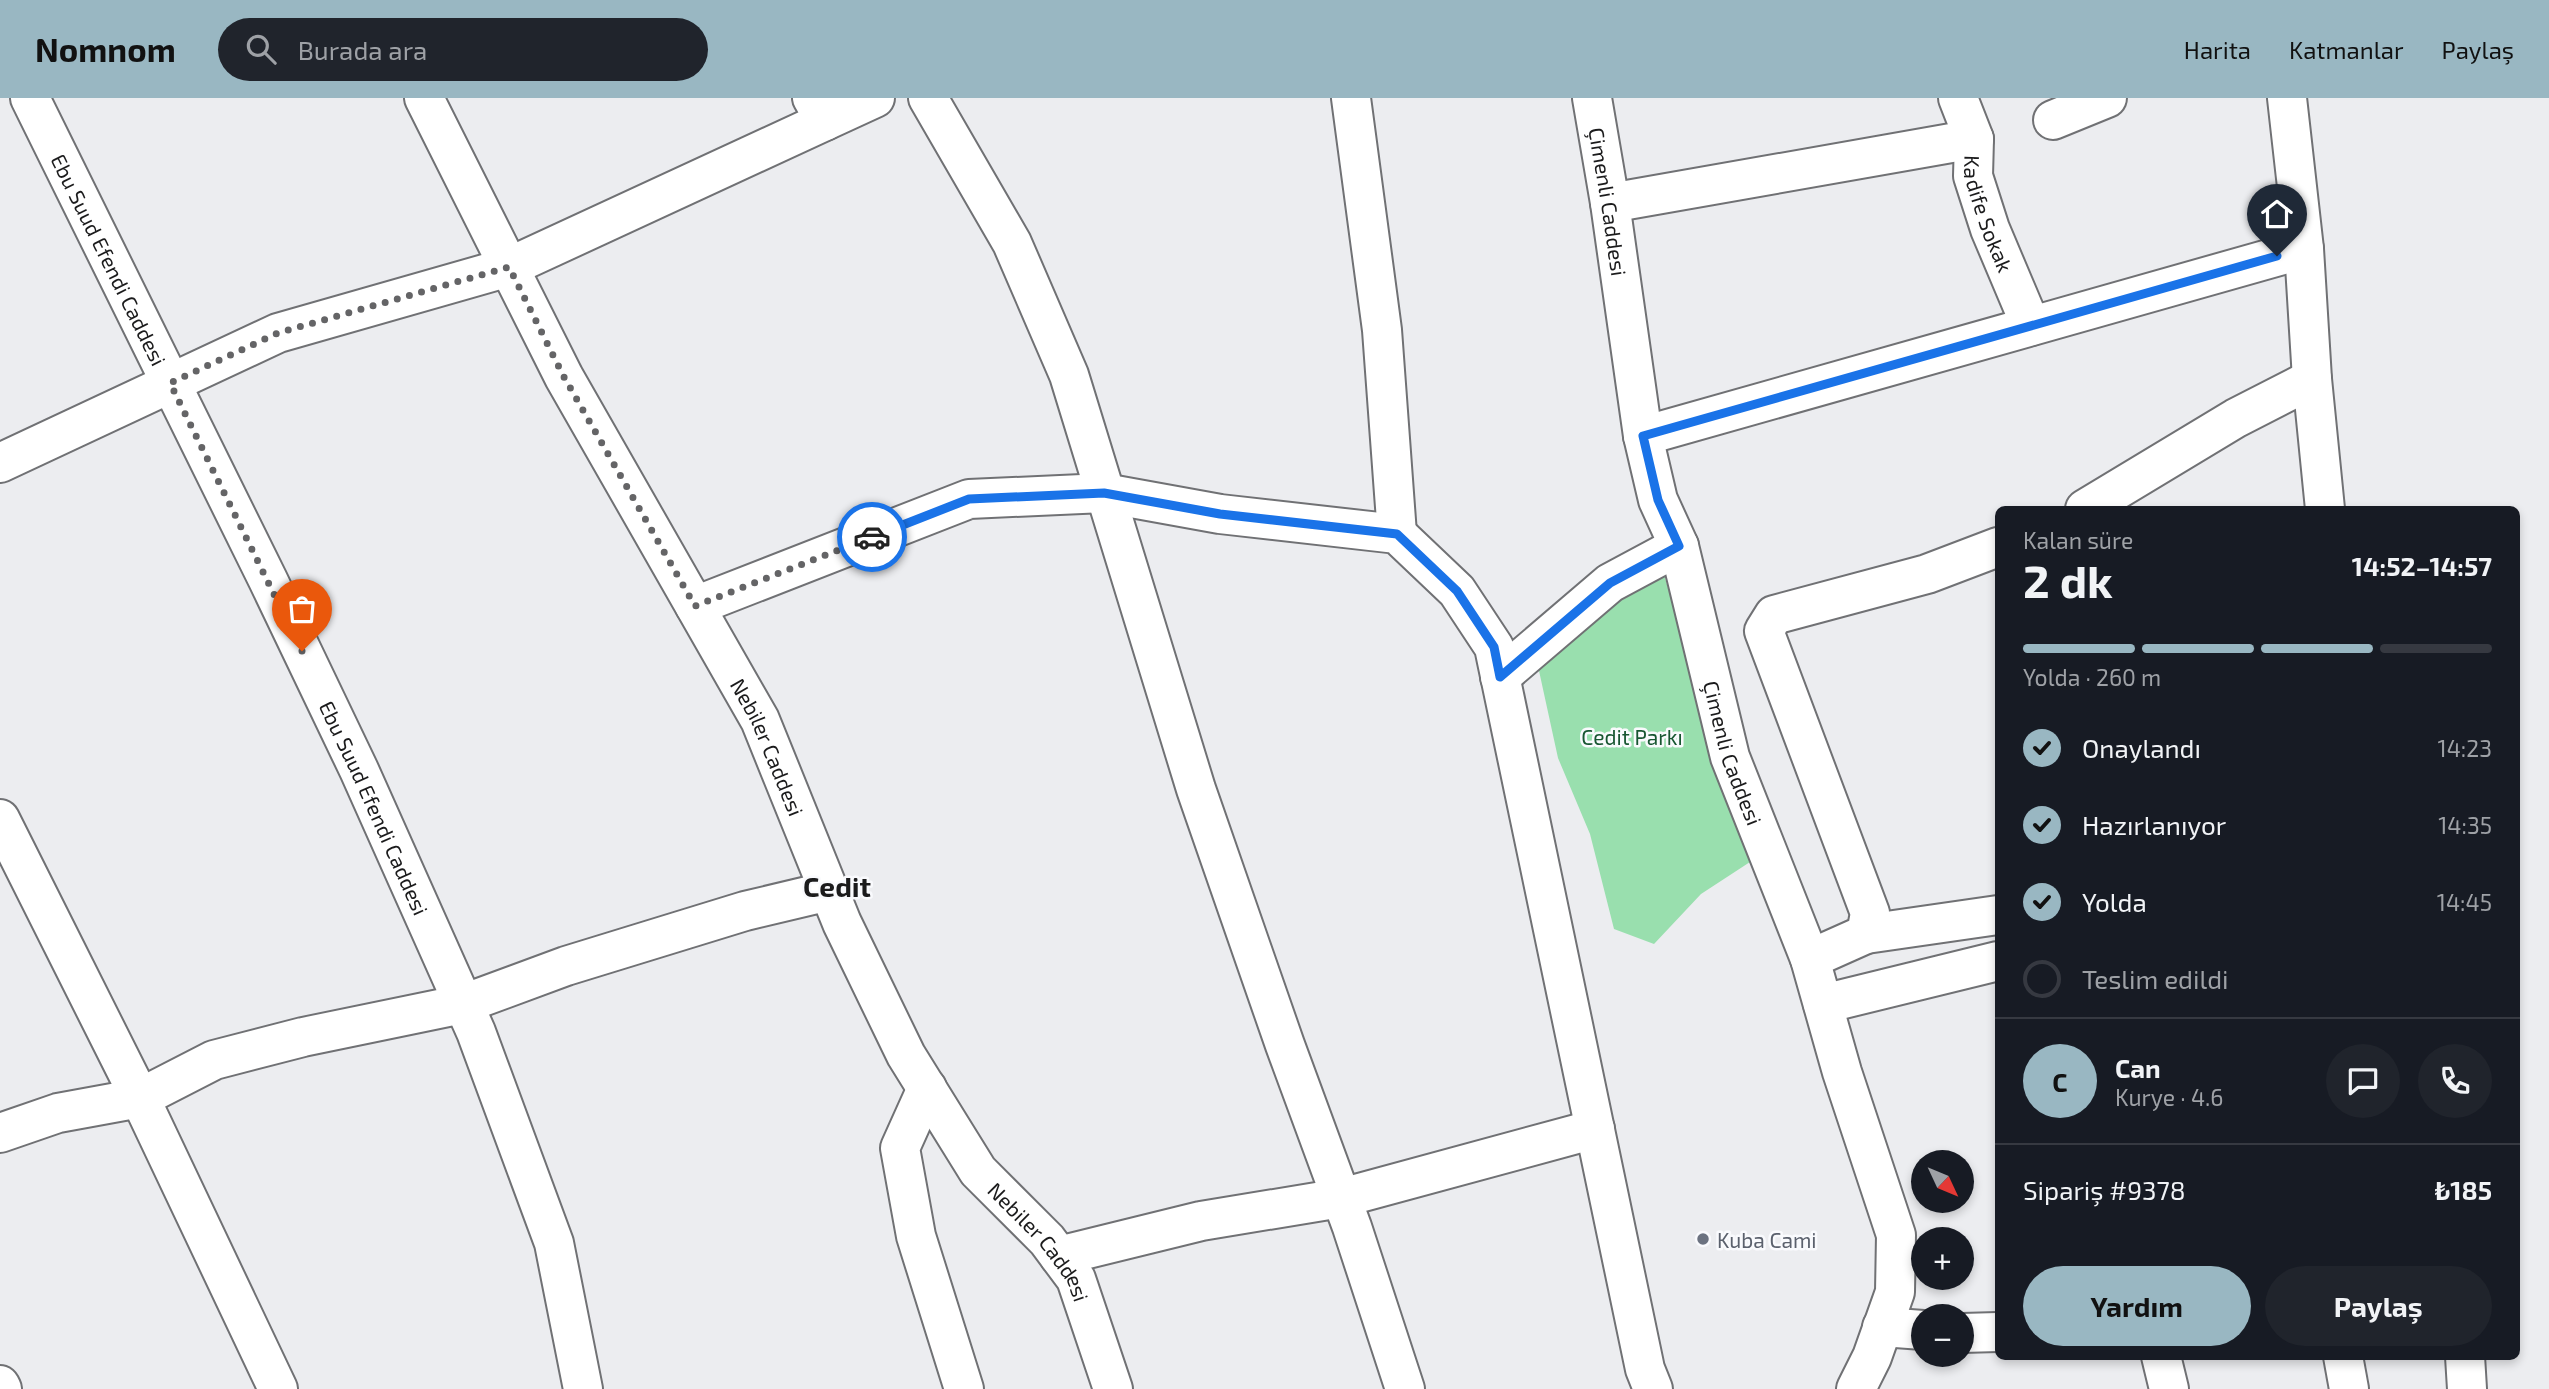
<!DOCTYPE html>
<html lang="tr">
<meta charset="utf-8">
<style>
:root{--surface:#171b24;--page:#20242c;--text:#f1f3f6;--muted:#9ea1a6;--line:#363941;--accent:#99b7c2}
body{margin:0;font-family:"Exo 2",sans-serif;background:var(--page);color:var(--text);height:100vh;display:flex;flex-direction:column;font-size:26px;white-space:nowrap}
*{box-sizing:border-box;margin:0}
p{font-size:23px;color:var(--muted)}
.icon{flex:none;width:38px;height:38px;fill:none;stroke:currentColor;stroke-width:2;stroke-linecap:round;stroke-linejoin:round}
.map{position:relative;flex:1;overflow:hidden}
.drawer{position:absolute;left:1995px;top:408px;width:525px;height:854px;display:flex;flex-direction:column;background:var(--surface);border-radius:10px;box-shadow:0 4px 10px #0003}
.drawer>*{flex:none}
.needle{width:46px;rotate:134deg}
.fabs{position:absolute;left:1911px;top:1052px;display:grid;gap:14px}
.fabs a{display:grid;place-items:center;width:63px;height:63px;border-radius:50%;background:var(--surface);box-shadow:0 4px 10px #0003;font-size:35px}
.pin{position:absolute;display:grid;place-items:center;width:60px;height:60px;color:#fff;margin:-72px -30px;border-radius:50% 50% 50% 0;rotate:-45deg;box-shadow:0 0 7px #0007}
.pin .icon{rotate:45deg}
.courier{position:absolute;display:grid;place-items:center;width:70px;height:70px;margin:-35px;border:5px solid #1a73e8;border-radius:50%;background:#fff;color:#222;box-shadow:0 2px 9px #0007}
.overview em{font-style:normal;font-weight:700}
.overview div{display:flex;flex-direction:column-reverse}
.overview{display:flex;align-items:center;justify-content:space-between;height:119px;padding:0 28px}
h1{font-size:46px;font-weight:700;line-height:52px}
.bar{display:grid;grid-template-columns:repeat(4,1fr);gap:10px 7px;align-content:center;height:84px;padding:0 28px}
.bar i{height:9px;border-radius:5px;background:var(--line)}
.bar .current{background:var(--accent)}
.bar p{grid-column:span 4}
.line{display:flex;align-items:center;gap:18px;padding:0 28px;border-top:2px solid var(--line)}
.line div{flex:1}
.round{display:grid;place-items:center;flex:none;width:74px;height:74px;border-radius:37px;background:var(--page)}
ol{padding:0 28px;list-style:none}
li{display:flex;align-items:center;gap:21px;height:77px}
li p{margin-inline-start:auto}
li .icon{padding:7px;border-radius:50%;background:var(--accent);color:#111;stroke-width:4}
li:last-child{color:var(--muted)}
li i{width:38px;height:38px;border:4px solid var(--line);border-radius:50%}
.action{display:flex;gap:14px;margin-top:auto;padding:14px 28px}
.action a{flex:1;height:80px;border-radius:42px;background:var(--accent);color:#111;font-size:28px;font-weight:700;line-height:80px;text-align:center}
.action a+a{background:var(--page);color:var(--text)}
header{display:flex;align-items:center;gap:42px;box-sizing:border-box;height:98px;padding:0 35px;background:var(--accent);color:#111}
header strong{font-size:33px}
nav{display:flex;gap:38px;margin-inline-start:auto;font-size:24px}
.search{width:490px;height:63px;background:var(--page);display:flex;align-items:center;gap:18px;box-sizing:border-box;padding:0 24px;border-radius:38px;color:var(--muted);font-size:26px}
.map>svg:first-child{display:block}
.green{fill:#99dfae}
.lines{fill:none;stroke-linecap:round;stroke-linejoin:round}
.minor-casing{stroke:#707174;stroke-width:42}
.tertiary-casing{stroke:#707174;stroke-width:42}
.secondary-casing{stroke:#707174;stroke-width:42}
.minor{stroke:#fff;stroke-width:38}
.tertiary{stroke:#fff;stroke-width:38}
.secondary{stroke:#fff;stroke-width:38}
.done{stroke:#646466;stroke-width:7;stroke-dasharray:0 12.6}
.route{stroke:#1a73e8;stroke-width:9}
.worship-dot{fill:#6b7280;stroke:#f9fafd;stroke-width:2.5}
.labels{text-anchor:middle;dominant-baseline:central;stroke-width:5;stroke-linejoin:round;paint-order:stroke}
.street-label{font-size:21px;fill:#1b1b1c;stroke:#f9fafd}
.park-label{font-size:21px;fill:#175631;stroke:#f9fafd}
.worship-label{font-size:21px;fill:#5b616d;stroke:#f9fafd;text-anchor:start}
.district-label{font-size:28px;font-weight:bold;fill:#1b1b1c;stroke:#f9fafd}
</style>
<header>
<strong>Nomnom</strong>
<div class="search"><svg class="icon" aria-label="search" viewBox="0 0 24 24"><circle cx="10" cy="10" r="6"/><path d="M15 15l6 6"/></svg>Burada ara</div>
<nav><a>Harita</a><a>Katmanlar</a><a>Paylaş</a></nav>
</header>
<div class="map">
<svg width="2549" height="1291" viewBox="0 0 2549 1291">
<rect width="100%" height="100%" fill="#ecedf0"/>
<!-- green -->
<path class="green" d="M1662 470 1750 764 1701 796 1654 846 1614 831 1590 736 1558 660 1536 559Z"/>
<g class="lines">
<defs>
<g id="minor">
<path d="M812 0 825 23 875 0"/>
<path d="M928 0 1012 145 1069 277 1196 691 1285 947 1352 1129 1405 1291"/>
<path d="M1351 0 1382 232 1397 436"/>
<path id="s1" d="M1958 0 1974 41 1973 78 1990 131 2031 228"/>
<path d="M2287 0 2304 151 2312 281 2325 411"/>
<path d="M2053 22 2107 0"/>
<path d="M1610 105 1974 41"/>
<path d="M1643 338 2304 151"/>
<path d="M0 365 278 235 509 169 825 23"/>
<path d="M2085 411 2236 320 2312 281"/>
<path d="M695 508 969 401 1104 395 1220 416 1397 436 1457 493 1494 549 1645 1271 1653 1291"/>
<path d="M1500 579 1610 485 1679 448"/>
<path d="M0 721 140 1000 278 1291"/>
<path d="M1866 836 1998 817"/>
<path d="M1810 861 1866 836 1870 815 1764 533 1774 517 1927 476 1998 449"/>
<path d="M1823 906 1998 863"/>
<path d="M927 990 900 1050 916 1138 964 1291"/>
<path d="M0 1035 58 1015 140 1000 214 962 303 939 463 906 566 868 745 813 829 793"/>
<path d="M1059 1158 1201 1123 1341 1100 1595 1031"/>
<path d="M1882 1229 1923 1232"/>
<path d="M1962 1235 1998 1234"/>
<path d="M2343 1258 2349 1291"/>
<path d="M0 1287 2 1291"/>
</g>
<g id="tertiary">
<path id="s2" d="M424 0 564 279 760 622 842 825 906 957 978 1073 1047 1142 1076 1181 1113 1291"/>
<path id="s3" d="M1592 0 1610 105 1643 338 1658 402 1679 448 1730 659 1810 861 1842 974 1896 1137 1895 1194 1872 1259 1856 1291"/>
<path d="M2161 1258 2169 1291"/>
<path d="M2465 1258 2467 1291"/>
</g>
<g id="secondary">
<path id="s4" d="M30 0 268 482 359 672 476 934 554 1145 583 1291"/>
</g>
</defs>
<!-- minor casing -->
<use href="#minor" class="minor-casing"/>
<!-- tertiary casing -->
<use href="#tertiary" class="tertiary-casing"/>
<!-- secondary casing -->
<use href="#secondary" class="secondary-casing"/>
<!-- minor -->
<use href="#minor" class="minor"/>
<!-- tertiary -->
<use href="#tertiary" class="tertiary"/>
<!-- secondary -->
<use href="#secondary" class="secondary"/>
</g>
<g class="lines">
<!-- done -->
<path class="done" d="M302 553 170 285 278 235 509 169 564 279 695 508 872 439"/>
<!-- route -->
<path class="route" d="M872 439 969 401 1104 395 1220 416 1397 436 1457 493 1494 549 1500 579 1610 485 1679 448 1658 402 1643 338 2277 158"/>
</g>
<!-- markers -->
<circle class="worship-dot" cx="1703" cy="1141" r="7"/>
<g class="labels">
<!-- street labels -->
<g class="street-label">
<text stroke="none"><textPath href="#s3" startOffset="105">Çimenli Caddesi</textPath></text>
<text stroke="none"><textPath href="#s1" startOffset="121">Kadife Sokak</textPath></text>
<text stroke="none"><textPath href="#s4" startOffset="180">Ebu Suud Efendi Caddesi</textPath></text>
<text stroke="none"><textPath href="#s2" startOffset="735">Nebiler Caddesi</textPath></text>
<text stroke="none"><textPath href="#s3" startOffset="672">Çimenli Caddesi</textPath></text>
<text stroke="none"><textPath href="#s4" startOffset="789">Ebu Suud Efendi Caddesi</textPath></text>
<text stroke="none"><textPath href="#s2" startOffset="1304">Nebiler Caddesi</textPath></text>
</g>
<!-- park labels -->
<g class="park-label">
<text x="1632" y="638">Cedit Parkı</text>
</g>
<!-- worship labels -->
<g class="worship-label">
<text x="1717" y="1141">Kuba Cami</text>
</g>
<!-- district labels -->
<g class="district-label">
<text x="837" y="788">Cedit</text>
</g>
</g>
</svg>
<div class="fabs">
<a><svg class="needle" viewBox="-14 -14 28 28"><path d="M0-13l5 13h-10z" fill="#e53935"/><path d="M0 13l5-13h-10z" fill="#9ea1a6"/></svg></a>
<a>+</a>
<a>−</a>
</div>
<div class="pin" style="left:302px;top:553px;background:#ea580c"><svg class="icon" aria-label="bag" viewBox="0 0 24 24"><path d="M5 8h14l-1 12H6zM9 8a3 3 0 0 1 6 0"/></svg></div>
<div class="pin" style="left:2277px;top:158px;background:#1f2937"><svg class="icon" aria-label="home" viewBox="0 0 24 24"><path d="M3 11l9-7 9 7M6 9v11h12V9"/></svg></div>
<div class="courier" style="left:872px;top:439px"><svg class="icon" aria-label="car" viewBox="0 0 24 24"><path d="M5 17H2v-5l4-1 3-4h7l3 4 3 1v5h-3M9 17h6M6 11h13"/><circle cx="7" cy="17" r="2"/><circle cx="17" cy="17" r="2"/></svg></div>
<section class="drawer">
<div class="overview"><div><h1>2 dk</h1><p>Kalan süre</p></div><em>14:52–14:57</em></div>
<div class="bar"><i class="current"></i><i class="current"></i><i class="current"></i><i></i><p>Yolda · 260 m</p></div>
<ol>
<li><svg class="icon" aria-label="check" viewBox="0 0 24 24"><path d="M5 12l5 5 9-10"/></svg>Onaylandı<p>14:23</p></li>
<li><svg class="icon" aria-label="check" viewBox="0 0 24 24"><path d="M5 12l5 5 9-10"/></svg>Hazırlanıyor<p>14:35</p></li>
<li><svg class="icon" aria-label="check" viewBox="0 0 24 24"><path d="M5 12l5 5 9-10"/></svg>Yolda<p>14:45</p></li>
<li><i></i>Teslim edildi</li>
</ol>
<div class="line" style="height:126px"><b class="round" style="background:var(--accent);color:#111">C</b><div><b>Can</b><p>Kurye · 4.6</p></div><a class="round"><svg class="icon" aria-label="chat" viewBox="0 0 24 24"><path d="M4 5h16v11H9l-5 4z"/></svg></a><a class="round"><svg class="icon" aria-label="phone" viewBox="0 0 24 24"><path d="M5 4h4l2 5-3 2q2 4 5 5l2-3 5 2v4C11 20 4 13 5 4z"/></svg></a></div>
<div class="line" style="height:91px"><div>Sipariş #9378</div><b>₺185</b></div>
<div class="action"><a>Yardım</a><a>Paylaş</a></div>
</section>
</div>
